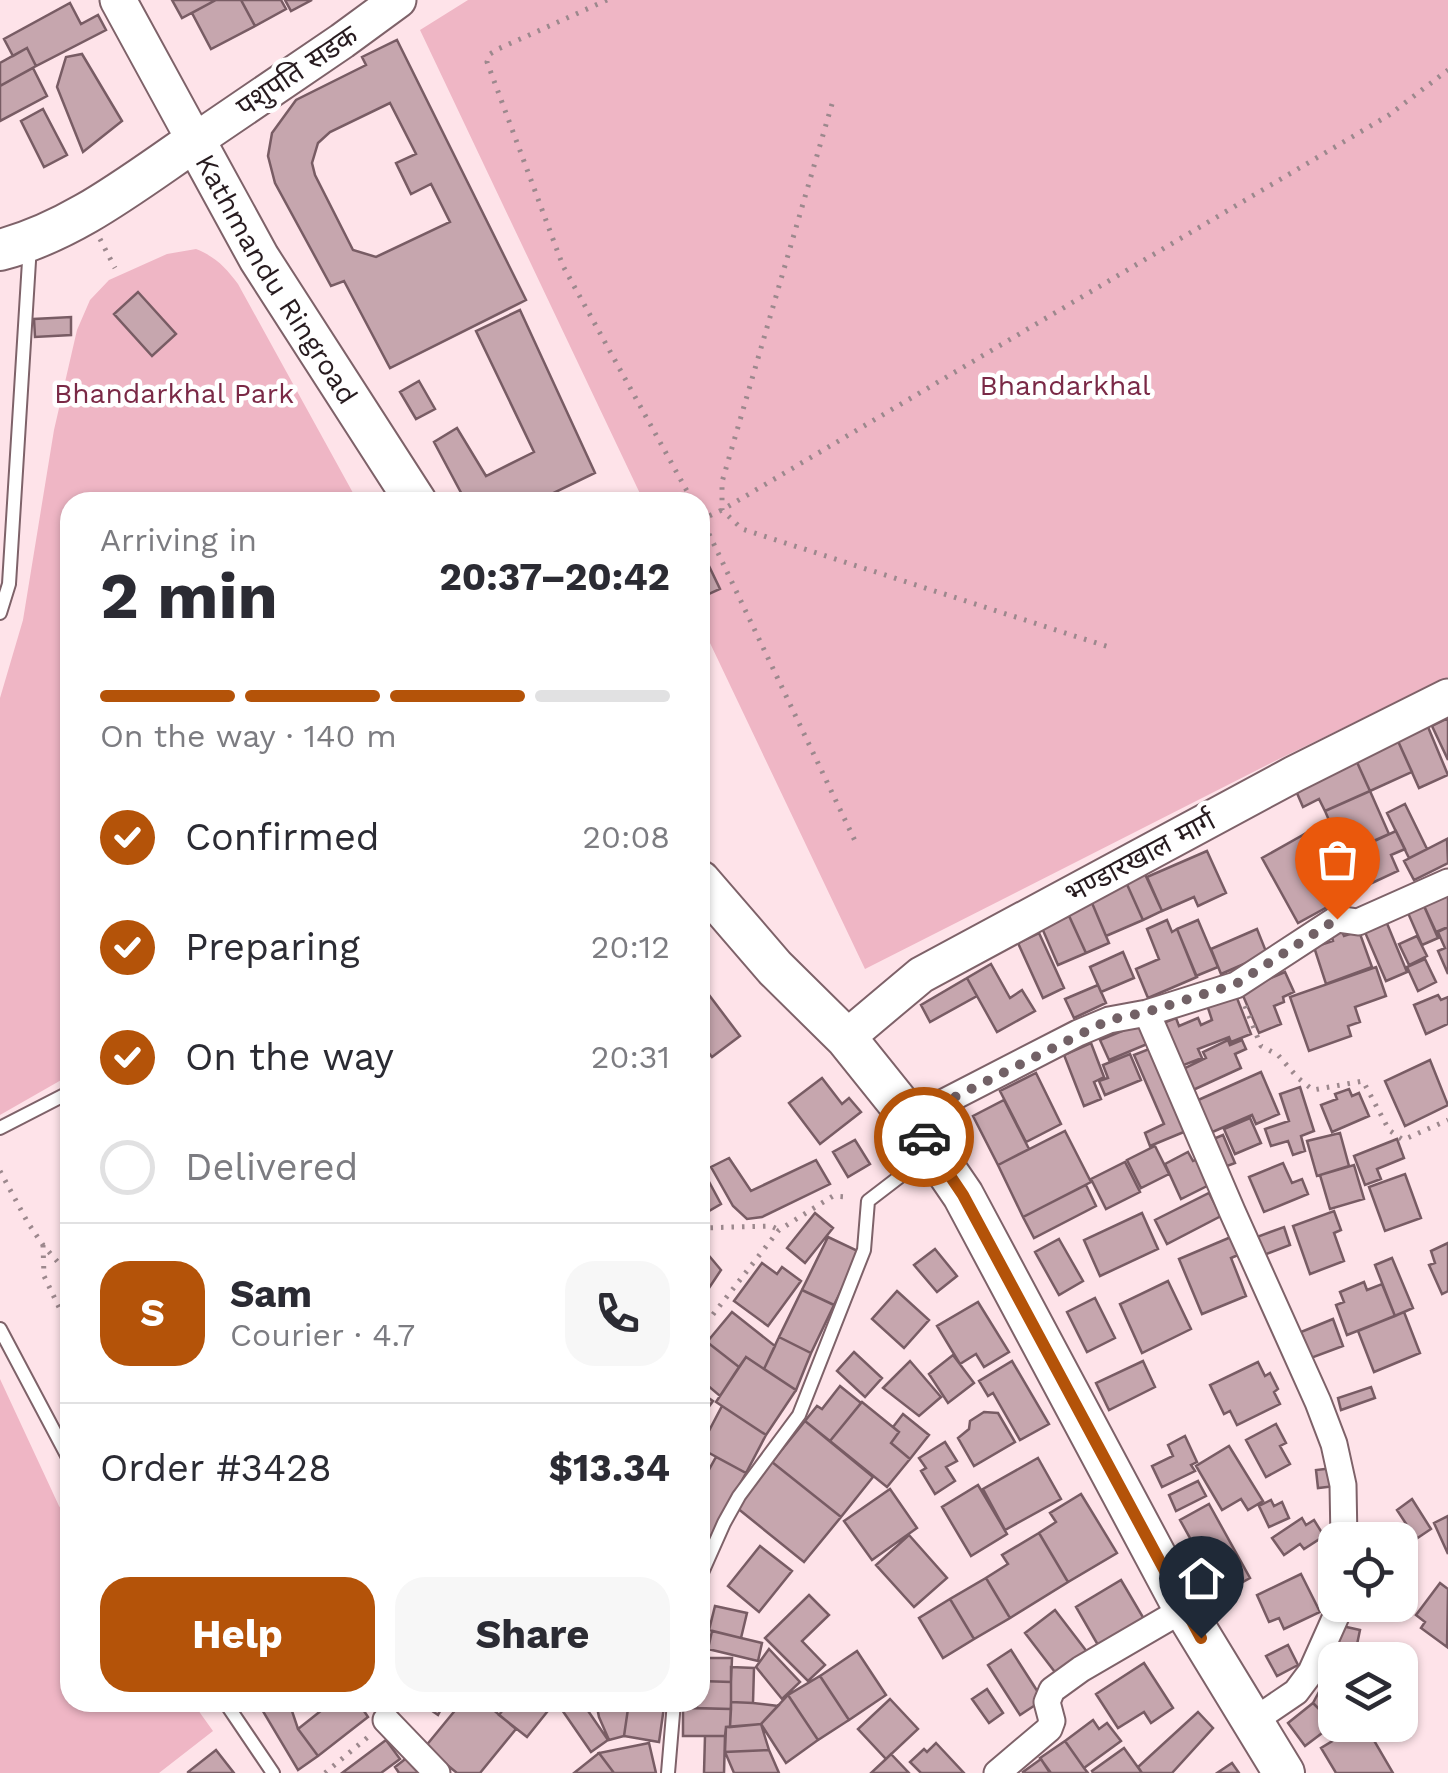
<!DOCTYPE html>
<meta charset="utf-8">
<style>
:root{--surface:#fff;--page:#f7f7f7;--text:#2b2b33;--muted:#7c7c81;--line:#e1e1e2;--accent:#b45309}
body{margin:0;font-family:"Work Sans","Noto Sans Devanagari",sans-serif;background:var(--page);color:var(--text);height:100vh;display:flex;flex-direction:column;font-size:38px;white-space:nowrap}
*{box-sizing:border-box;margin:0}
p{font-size:32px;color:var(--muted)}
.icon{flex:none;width:55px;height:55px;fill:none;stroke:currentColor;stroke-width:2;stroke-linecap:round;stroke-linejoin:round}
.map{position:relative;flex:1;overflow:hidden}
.details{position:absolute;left:60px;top:492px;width:650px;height:1220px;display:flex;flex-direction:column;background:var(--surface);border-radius:30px;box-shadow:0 2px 8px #0004}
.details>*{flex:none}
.controls{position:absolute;left:1318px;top:1522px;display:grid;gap:20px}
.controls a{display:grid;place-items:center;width:100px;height:100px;border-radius:20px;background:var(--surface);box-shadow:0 2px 8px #0004;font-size:50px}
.pin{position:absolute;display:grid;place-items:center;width:85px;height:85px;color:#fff;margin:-102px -42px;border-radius:50% 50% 50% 0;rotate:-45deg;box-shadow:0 0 10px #0007}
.pin .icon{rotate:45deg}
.courier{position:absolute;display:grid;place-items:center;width:100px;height:100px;margin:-50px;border:8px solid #b45309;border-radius:50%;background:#fff;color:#222;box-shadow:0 2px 12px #0007}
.headline em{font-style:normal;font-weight:700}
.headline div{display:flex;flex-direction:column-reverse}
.headline{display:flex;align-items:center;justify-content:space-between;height:170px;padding:0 40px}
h1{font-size:65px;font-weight:700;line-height:75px}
.bar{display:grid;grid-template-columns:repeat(4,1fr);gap:15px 10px;align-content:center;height:120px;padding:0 40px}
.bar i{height:12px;border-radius:8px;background:var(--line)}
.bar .current{background:var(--accent)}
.bar p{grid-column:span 4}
.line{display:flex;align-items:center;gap:25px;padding:0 40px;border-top:2px solid var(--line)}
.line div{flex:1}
.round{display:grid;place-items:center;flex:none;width:105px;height:105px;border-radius:30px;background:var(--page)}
ol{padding:0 40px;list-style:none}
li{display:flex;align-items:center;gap:30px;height:110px}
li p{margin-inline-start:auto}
li .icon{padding:10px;border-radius:50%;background:var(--accent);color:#fff;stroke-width:4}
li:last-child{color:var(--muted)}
li i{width:55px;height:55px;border:5px solid var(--line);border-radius:50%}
.cta{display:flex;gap:20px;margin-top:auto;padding:20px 40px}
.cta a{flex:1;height:115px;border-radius:30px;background:var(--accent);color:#fff;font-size:40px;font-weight:700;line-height:115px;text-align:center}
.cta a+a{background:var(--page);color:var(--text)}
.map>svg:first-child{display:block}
.green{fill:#efb6c5}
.building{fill:#c6a6ae;stroke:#785c64;stroke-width:2.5;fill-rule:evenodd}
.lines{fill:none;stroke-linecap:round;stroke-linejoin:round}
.service-casing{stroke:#7e6269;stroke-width:16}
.minor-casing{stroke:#7e6269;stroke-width:29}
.secondary-casing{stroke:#7e6269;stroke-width:39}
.trunk-casing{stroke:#7e6269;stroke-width:44}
.path{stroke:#9c888d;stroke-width:5;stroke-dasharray:2.5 8;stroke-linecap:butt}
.service{stroke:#fff;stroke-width:12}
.minor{stroke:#fff;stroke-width:25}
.secondary{stroke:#fff;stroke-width:35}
.trunk{stroke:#fff;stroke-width:40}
.done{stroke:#726166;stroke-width:10;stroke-dasharray:0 18}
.route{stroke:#b45309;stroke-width:12}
.labels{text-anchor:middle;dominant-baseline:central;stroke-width:9;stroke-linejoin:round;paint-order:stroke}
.street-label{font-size:28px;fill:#271b1f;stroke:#fff}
.park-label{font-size:28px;fill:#7a2946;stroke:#fff}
</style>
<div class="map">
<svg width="1448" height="1773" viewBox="0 0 1448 1773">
<rect width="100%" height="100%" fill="#fee3e9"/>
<!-- green -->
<path class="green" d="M468 0H1448V677L1279 759 865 969 700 622V502H644L420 30Z
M196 249C216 257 226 268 238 284L358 502H70V1075L0 1115V698L23 620 54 430 77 330 90 300 109 280 167 254Z
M0 1379 59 1506 70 1522V1702L193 1703 213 1731 159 1773H0Z"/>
<!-- building -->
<path class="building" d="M172 0H216L182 18Z
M216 0H241L255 26 211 49 192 13Z
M241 0H281L286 9 255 26Z
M285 0H312L291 11Z
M70 3 81 24 98 15 106 30 36 66 27 48 13 56 4 39Z
M397 40 526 300 390 368 344 281 331 286 275 183 268 156 272 133 296 100 366 65 362 57ZM390 103 416 154 396 163 411 194 431 184 450 222 376 257 353 250 315 175 312 163 318 143 330 132Z
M27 48 36 66 0 86V63Z
M82 54 122 121 83 152 57 87 66 57Z
M33 68 47 96 0 121V86Z
M43 109 67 155 44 167 21 121Z
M138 292 176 334 152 356 114 314Z
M520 310 595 473 535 502H466L434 442 457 428 486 476 534 452 476 331Z
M71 317V335L35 337 34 319Z
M419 381 435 409 416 419 400 392Z
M709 566 720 589 700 598V570Z
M1448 718V760L1432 726Z
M1428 727 1448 775 1419 788 1398 741Z
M1398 741 1412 772 1370 791 1356 760Z
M1356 760 1370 791 1325 811 1319 799 1303 807 1293 784Z
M1370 791 1389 834 1367 844 1365 839 1353 844 1350 836 1338 841 1325 811Z
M1405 804 1427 849 1409 858 1387 813Z
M1322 823 1359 889 1340 900 1303 835Z
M1396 831 1405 849 1391 855 1398 871 1372 883 1357 849Z
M1303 835 1340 900 1298 923 1262 858Z
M1447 839 1448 863 1414 880 1404 861Z
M1207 851 1226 893 1198 906 1194 897 1162 911 1147 877Z
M1144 872 1162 911 1143 920 1125 880Z
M1125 880 1143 920 1106 936 1089 896Z
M1448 893V927L1436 932 1420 897Z
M1089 896 1109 943 1086 953 1065 907Z
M1424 906 1438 938 1422 945 1408 913Z
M1069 916 1086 953 1058 965 1042 928Z
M1167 920 1172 932 1177 929 1197 977 1148 998 1136 969 1159 959 1147 929Z
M1198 920 1218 967 1196 976 1177 929Z
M1386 921 1407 972 1386 981 1364 930Z
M1448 927V974L1438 951 1445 948 1438 932Z
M1257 929 1267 954 1221 974 1211 949Z
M1341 929 1344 936 1359 931 1372 967 1326 984 1314 947 1333 941 1331 933Z
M1039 933 1064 988 1043 998 1018 943Z
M1417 936 1427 956 1409 965 1399 944Z
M1123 952 1134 978 1101 992 1090 967Z
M1425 959 1436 982 1418 991 1407 967Z
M991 964 1010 998 1022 990 1035 1011 997 1032 967 978Z
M1376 967 1386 996 1355 1007 1360 1022 1348 1026 1351 1036 1309 1051 1290 997Z
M1285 972 1294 992 1283 997 1284 1002 1274 1006 1281 1024 1259 1033 1241 991Z
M967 978 977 996 930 1022 921 1005Z
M700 983 740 1036 712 1057 700 1042Z
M1098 985 1106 1003 1074 1018 1065 999Z
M1235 993 1251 1034 1231 1042 1229 1037 1198 1049 1202 1058 1176 1068 1158 1025 1176 1018 1179 1026 1198 1018 1201 1025 1212 1020 1207 1005Z
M1438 995 1441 1000 1448 997V1024L1426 1034 1414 1005Z
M1144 1022 1152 1042 1109 1060 1100 1040Z
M1228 1040 1230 1045 1242 1040 1246 1049 1235 1054 1241 1068 1193 1090 1183 1069 1206 1058 1203 1052Z
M1091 1043 1104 1077 1094 1082 1101 1099 1084 1106 1064 1055Z
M1154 1047 1191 1129 1150 1146 1145 1133 1164 1124 1134 1055Z
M1130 1054 1141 1080 1105 1095 1099 1081 1108 1078 1103 1065Z
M1430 1060 1448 1105 1405 1126 1385 1081Z
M1261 1072 1279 1114 1256 1124 1252 1115 1210 1133 1196 1101Z
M1036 1073 1061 1124 1026 1142 1000 1091Z
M822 1078 842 1104 849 1098 861 1112 820 1144 789 1103Z
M1300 1087 1314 1131 1301 1136 1305 1151 1293 1155 1288 1141 1271 1146 1265 1129 1289 1121 1280 1094Z
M1349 1089 1352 1096 1359 1093 1369 1116 1332 1132 1321 1105 1337 1099 1335 1094Z
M1004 1100 1029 1149 998 1165 973 1116Z
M1250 1118 1261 1143 1235 1154 1224 1129Z
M1065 1131 1091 1182 1023 1217 998 1165Z
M1340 1133 1349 1166 1317 1176 1307 1141Z
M1223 1135 1235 1163 1222 1168 1211 1140Z
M1397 1139 1404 1158 1377 1169 1381 1179 1365 1185 1354 1156Z
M855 1140 870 1164 848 1177 833 1152Z
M1155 1146 1169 1174 1141 1188 1127 1160Z
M1188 1152 1193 1161 1201 1158 1213 1183 1181 1199 1165 1164Z
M729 1158 751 1191 816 1160 830 1184 762 1217 747 1219 733 1206 711 1167Z
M1125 1162 1140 1192 1106 1209 1091 1179Z
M1283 1163 1292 1183 1302 1179 1308 1194 1264 1212 1249 1177Z
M700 1165 721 1204 702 1215 700 1212Z
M1354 1165 1364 1199 1330 1209 1320 1175Z
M1405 1174 1421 1218 1385 1231 1369 1187Z
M1086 1185 1096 1206 1034 1238 1023 1217Z
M1209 1193 1221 1216 1167 1244 1155 1220Z
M1334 1211 1341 1230 1334 1233 1344 1261 1310 1274 1293 1226Z
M815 1213 833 1228 805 1263 787 1248Z
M1142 1213 1158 1249 1100 1276 1084 1240Z
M1284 1227 1290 1245 1256 1258 1249 1240Z
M828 1237 860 1252 834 1305 802 1290Z
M1231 1237 1238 1255 1231 1258 1246 1296 1202 1314 1179 1259Z
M1059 1239 1083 1281 1059 1295 1035 1252Z
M1448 1243V1291L1442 1294 1429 1265 1435 1263 1431 1251Z
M700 1245 721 1270 705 1294 700 1287Z
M935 1249 957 1276 937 1292 914 1265Z
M1392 1258 1413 1308 1395 1316 1375 1265Z
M762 1263 777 1274 782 1267 801 1281 768 1326 734 1301Z
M1168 1281 1191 1329 1142 1353 1120 1304Z
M1364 1282 1367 1290 1382 1284 1395 1316 1347 1335 1336 1305 1344 1302 1340 1292Z
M802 1290 834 1305 811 1353 779 1337Z
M897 1291 929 1320 904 1348 872 1319Z
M1095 1298 1115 1338 1087 1352 1067 1312Z
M978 1302 1009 1352 984 1367 976 1354 960 1364 937 1326Z
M732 1312 775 1346 764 1369 746 1357 739 1367 707 1342Z
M1404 1312 1420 1353 1374 1372 1358 1331Z
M1333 1319 1343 1346 1311 1358 1301 1332Z
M779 1337 811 1353 796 1390 764 1369Z
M707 1342 739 1367 720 1396 700 1379V1353Z
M854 1352 882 1378 865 1397 837 1371Z
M953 1355 974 1383 948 1403 929 1374Z
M746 1357 796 1390 766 1435 716 1402Z
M910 1361 941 1397 919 1416 883 1388Z
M1012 1361 1049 1424 1020 1440 993 1393 988 1396 979 1381Z
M1143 1361 1155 1387 1109 1410 1096 1383Z
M1258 1362 1265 1376 1270 1373 1278 1389 1274 1392 1280 1404 1237 1425 1230 1411 1224 1414 1210 1385Z
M840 1386 861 1403 830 1441 805 1421 817 1406 822 1409Z
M1371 1387 1375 1398 1341 1410 1338 1398Z
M700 1392 713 1401 700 1419Z
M862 1402 899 1432 891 1443 910 1459 887 1487 830 1441Z
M722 1406 766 1435 746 1473 700 1448Z
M984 1412 998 1413 1015 1442 974 1466 958 1438 969 1429 970 1421Z
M903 1414 929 1435 910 1459 891 1443 899 1432 893 1427Z
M805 1421 873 1477 841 1517 772 1462Z
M1276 1424 1286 1443 1280 1446 1290 1464 1266 1477 1246 1440Z
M1185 1436 1197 1462 1191 1465 1195 1471 1162 1487 1152 1466 1173 1456 1168 1445Z
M945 1442 957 1461 946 1467 955 1481 935 1494 921 1471 926 1468 919 1458Z
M1229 1446 1263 1501 1248 1510 1241 1499 1222 1510 1196 1466Z
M716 1457 746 1473 705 1549 700 1547V1486Z
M1038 1458 1061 1499 1005 1530 983 1489Z
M772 1462 841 1517 804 1562 736 1507Z
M1334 1468 1336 1486 1318 1488 1316 1470Z
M1198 1481 1206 1496 1176 1511 1169 1495Z
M978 1485 1007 1534 971 1556 942 1507Z
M890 1489 917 1528 872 1560 844 1521Z
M1081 1494 1117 1553 1068 1582 1039 1533 1056 1522 1050 1513Z
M1412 1499 1431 1529 1416 1539 1397 1510Z
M1271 1500 1274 1506 1282 1502 1289 1518 1269 1527 1259 1506Z
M1209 1504 1250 1578 1221 1594 1180 1520Z
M1448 1516V1554L1434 1523Z
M1302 1518 1306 1525 1314 1520 1324 1536 1304 1549 1300 1544 1284 1555 1272 1538Z
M1039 1533 1068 1582 1010 1618 986 1578 1008 1564 1002 1555Z
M909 1535 947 1578 914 1607 876 1565Z
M760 1546 792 1571 759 1612 728 1586Z
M1301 1574 1320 1612 1284 1629 1279 1618 1269 1622 1257 1595Z
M986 1578 1010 1618 974 1639 950 1599Z
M1121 1580 1147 1624 1102 1652 1076 1607Z
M1440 1583 1448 1589 1447 1647 1421 1628 1425 1622 1416 1615Z
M809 1595 829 1615 802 1641 825 1665 808 1681 765 1638Z
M950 1599 974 1639 943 1658 919 1618Z
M715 1606 747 1613 741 1638 709 1630Z
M1055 1610 1091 1657 1061 1680 1025 1633Z
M1342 1626 1360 1630 1354 1659 1336 1655Z
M712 1631 762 1643 758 1661 708 1649Z
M1288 1645 1298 1665 1277 1676 1266 1656Z
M769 1649 800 1682 782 1699 756 1667Z
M1011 1650 1043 1700 1020 1715 988 1665Z
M857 1651 886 1695 849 1720 820 1676Z
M700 1658H732L731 1682 700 1681Z
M1144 1663 1173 1708 1151 1723 1144 1712 1118 1728 1096 1694Z
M731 1667 754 1668 753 1703 731 1702Z
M820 1676 849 1720 818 1740 788 1695Z
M1327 1677 1335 1683 1334 1724 1313 1703Z
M700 1681 731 1682V1709L697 1708V1702H700Z
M987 1689 1003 1713 989 1723 972 1699Z
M788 1695 818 1740 786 1763 761 1724Z
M890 1699 918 1729 886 1759 858 1729Z
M270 1702H289L298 1729 318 1756 298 1770 261 1708Z
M332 1702H358L368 1717 318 1756 298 1729Z
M419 1702H445L438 1715Z
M462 1702H484L516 1729 480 1773H457L425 1747Z
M509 1702H555L527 1737 499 1715Z
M567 1702H582L608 1740 591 1752 560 1707Z
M596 1702H629L624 1736 609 1740 599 1717Z
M629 1702 664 1707 659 1742 624 1736Z
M731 1702 753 1703 778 1706 761 1724 730 1727Z
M1313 1703 1334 1724 1305 1746 1288 1723Z
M683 1708 731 1709 730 1727H726L725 1736H683Z
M1198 1712 1213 1728 1172 1773H1142L1138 1767Z
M1093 1720 1099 1729 1107 1723 1121 1741 1084 1768 1065 1741Z
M761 1724 769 1750 725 1752 726 1727Z
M1359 1725H1365L1393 1773H1336L1321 1748Z
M705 1736H725L724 1773H704Z
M386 1740 400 1759 381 1773H342Z
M1065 1741 1084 1768 1088 1773H1051L1040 1758Z
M649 1743 656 1773H614L599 1753Z
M936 1743 964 1773H921L910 1762 924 1749 927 1752Z
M1124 1748 1142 1773H1093L1092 1771Z
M216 1750 234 1773H188V1772Z
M769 1750 779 1773H734L725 1752Z
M413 1753 429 1773H399L395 1767Z
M599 1753 614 1773H574Z
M891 1754 909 1773H871L886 1759Z
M1041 1759 1050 1773H1024L1023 1772Z
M1232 1763 1239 1773H1217Z"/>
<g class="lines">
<defs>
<path id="service" d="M0 613 9 584 30 245
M0 1128 70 1092
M0 1329 70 1461
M700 1577 724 1523 739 1496 799 1415 864 1250 868 1201 928 1155
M225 1702 273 1773
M668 1773 674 1702"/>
<path id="minor" d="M1147 1013 1232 1211 1318 1402 1334 1444 1343 1485 1344 1540
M911 1119 1078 1033 1109 1020 1147 1013 1236 985 1337 919 1358 922 1448 882
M386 1720 437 1773
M1252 1722 1296 1692 1311 1672 1341 1605
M997 1773 1049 1729 1052 1721 1047 1702 1052 1690 1081 1669 1184 1609"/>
<path id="secondary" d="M118 0 195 141 342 41 398 0
M846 1038 921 975 1294 774 1448 697"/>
<g id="trunk">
<path id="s1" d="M0 250C73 231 133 183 195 141L259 258 416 502"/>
<path d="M700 881 775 968 846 1038 911 1119 963 1195 1184 1609 1284 1773"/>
</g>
</defs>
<!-- service casing -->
<use href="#service" class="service-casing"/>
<!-- minor casing -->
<use href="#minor" class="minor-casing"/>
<!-- secondary casing -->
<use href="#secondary" class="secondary-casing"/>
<!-- trunk casing -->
<use href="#trunk" class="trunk-casing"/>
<!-- path -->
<path class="path" d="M607 0 498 49 490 54 487 62 563 266 693 502
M832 104 722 482V510L742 529 1112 648
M100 239 115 268
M700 515 856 843
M700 520 722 510 1389 115 1448 70
M1245 1006 1261 1046 1278 1055 1298 1078 1313 1090 1363 1081 1389 1130 1403 1140 1448 1120
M0 1171 28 1223 43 1245 70 1276
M700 1228 771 1226 779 1230
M43 1245 44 1276 70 1330
M700 1331 779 1230 833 1196 848 1197
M325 1773 368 1737"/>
<!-- service -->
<use href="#service" class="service"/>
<!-- minor -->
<use href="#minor" class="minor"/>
<!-- secondary -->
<use href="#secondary" class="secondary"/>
<!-- trunk -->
<use href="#trunk" class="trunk"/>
</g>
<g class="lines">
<!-- done -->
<path class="done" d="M924 1137 911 1119 1109 1020 1147 1012 1236 984 1337 919"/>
<!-- route -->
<path class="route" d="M924 1137 963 1195 1201 1638"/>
</g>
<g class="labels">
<!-- street labels -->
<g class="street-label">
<text transform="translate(297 71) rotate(-34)">पशुपति सडक</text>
<text stroke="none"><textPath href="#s1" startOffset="385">Kathmandu Ringroad</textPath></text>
<text transform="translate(1140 857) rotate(-28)">भण्डारखाल मार्ग</text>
</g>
<!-- park labels -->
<g class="park-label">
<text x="1065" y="385">Bhandarkhal</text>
<text x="174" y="393">Bhandarkhal Park</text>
</g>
</g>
</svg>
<div class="controls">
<a><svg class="icon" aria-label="locate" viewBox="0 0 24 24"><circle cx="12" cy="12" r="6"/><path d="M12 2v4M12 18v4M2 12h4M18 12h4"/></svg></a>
<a><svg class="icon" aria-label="layers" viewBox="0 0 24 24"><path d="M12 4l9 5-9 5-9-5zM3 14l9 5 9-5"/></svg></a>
</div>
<div class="pin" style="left:1337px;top:919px;background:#ea580c"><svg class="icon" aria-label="bag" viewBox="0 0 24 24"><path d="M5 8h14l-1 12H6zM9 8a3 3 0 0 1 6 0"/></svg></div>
<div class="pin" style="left:1201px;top:1638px;background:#1f2937"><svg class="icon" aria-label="home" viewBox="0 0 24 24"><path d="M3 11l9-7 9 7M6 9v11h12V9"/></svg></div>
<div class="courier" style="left:924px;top:1137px"><svg class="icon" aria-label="car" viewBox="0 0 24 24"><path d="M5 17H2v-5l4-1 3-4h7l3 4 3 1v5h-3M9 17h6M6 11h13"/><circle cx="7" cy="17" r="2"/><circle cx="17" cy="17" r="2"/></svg></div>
<section class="details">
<div class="headline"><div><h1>2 min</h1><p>Arriving in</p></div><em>20:37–20:42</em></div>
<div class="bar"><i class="current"></i><i class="current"></i><i class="current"></i><i></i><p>On the way · 140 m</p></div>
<ol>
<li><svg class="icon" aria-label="check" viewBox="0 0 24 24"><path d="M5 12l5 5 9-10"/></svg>Confirmed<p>20:08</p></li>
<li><svg class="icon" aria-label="check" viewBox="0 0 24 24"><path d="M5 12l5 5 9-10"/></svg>Preparing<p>20:12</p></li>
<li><svg class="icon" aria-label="check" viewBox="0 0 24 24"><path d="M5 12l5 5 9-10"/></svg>On the way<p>20:31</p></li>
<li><i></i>Delivered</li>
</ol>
<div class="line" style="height:180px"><b class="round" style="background:var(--accent);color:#fff">S</b><div><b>Sam</b><p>Courier · 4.7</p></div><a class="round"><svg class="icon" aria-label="phone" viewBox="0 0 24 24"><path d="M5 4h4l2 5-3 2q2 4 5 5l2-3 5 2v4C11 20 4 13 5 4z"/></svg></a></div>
<div class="line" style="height:130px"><div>Order #3428</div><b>$13.34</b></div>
<div class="cta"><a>Help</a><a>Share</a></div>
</section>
</div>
